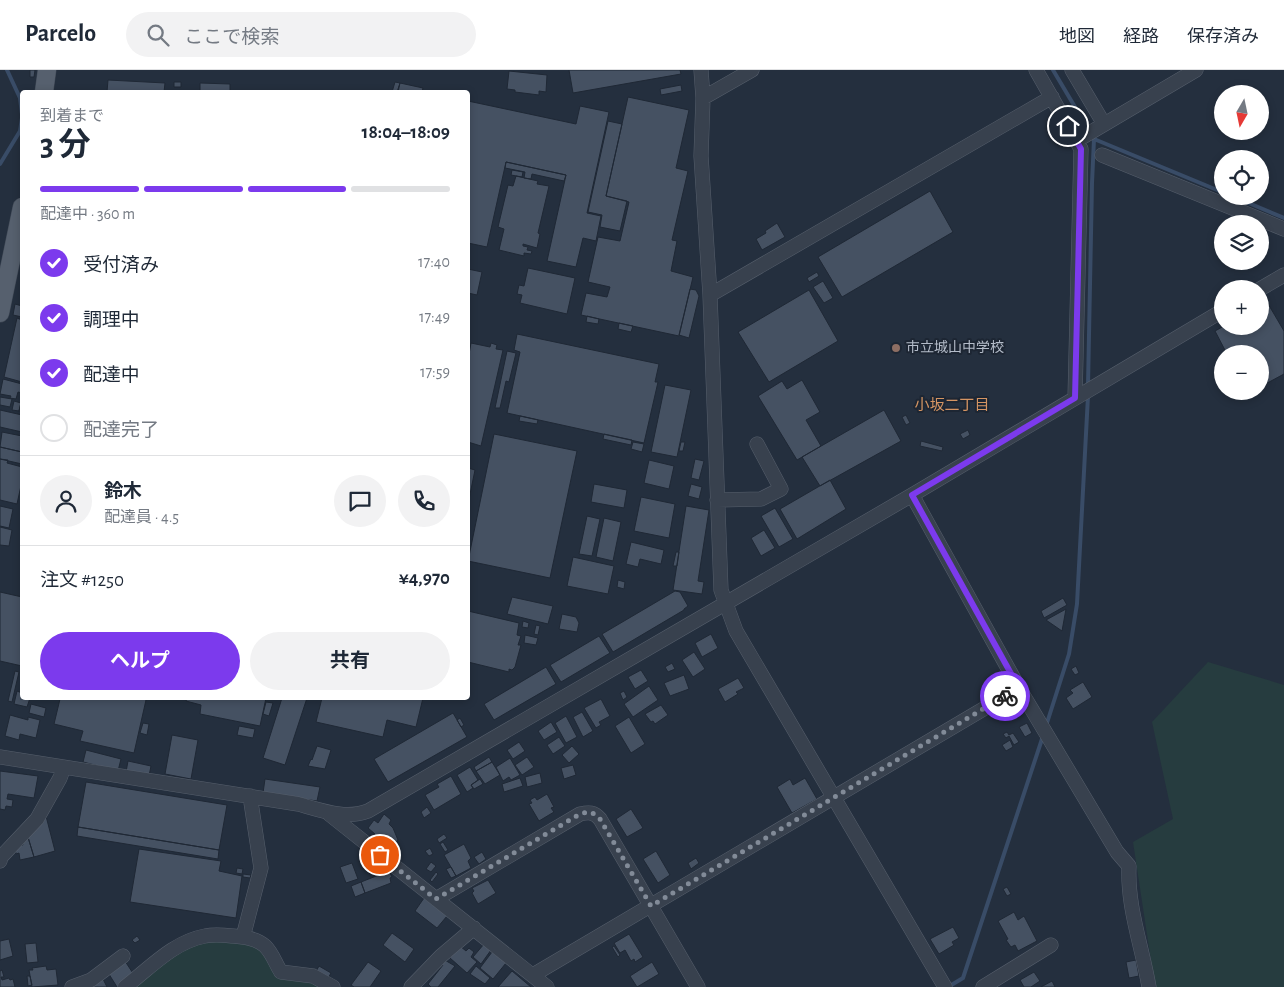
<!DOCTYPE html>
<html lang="ja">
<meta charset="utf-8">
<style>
:root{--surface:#fff;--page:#f2f2f3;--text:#1f2937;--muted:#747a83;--line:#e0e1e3;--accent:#7c3aed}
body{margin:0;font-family:"Alegreya Sans","Noto Sans JP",sans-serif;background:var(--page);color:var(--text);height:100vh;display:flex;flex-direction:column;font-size:19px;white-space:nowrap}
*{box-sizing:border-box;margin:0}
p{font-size:16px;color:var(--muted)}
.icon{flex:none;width:28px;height:28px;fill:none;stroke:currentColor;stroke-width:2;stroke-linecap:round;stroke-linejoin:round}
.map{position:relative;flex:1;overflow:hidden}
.panel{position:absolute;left:20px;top:20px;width:450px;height:610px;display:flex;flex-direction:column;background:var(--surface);border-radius:5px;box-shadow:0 2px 8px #0003}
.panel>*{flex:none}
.needle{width:32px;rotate:189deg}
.buttons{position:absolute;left:1214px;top:15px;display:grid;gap:10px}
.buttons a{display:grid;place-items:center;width:55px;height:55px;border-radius:50%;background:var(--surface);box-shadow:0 2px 8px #0003;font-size:25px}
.pin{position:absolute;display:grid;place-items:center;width:42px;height:42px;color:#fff;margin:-21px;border:2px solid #fff;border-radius:50%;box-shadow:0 1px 5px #0007}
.courier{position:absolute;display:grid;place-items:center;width:50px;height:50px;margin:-25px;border:4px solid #7c3aed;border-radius:50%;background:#fff;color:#222;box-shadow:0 1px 6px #0007}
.head em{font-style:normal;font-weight:700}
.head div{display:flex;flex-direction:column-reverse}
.head{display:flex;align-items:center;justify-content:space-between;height:85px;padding:0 20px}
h1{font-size:32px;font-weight:700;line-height:38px}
.bar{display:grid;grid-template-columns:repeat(4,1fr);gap:8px 5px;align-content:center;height:60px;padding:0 20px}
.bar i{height:6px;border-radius:4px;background:var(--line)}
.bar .current{background:var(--accent)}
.bar p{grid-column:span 4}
.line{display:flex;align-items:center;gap:12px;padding:0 20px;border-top:1px solid var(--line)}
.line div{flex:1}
.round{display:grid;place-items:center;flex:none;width:52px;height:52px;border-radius:26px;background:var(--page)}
ol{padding:0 20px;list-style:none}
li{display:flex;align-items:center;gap:15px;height:55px}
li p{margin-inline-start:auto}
li .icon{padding:5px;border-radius:50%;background:var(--accent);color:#fff;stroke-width:4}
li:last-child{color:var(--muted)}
li i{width:28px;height:28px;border:2px solid var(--line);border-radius:50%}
.button{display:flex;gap:10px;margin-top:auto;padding:10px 20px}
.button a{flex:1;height:58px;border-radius:30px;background:var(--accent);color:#fff;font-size:20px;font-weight:700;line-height:58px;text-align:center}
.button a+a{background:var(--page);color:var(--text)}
header{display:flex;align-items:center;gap:30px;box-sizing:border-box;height:70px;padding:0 25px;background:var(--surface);border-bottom:1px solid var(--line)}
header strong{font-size:24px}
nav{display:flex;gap:28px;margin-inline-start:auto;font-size:18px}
.search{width:350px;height:45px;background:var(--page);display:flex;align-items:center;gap:12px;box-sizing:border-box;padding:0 18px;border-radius:28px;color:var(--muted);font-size:19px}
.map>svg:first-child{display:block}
.green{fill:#263c3f}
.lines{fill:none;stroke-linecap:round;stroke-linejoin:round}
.stream{stroke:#394c67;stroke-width:4}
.building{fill:#455162;stroke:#1f2835}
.minor-casing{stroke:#565f6c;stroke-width:15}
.major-casing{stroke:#414a57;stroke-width:19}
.minor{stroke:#38414e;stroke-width:14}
.major{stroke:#56606e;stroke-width:18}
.done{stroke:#828b98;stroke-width:5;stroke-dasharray:0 9}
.route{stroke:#7c3aed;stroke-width:6}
.education-dot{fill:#8d6e63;stroke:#1d2633;stroke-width:2}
.labels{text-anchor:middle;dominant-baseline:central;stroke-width:4;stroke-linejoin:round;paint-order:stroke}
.poi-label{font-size:14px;fill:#b4bcc9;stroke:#1d2633;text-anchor:start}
.neighbourhood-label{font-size:15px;fill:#d59563;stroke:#1d2633}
</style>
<header>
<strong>Parcelo</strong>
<div class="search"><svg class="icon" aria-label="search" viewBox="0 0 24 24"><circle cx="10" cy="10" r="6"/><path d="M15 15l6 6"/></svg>ここで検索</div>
<nav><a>地図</a><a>経路</a><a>保存済み</a></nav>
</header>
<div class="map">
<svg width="1284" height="917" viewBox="0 0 1284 917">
<rect width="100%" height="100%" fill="#242f3e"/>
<!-- green -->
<path class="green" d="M1208 592 1284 615V917H1155L1133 772 1173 749 1152 652Z
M221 865 257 878 281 902 324 917H133L179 876Z"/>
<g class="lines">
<!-- stream -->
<path class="stream" d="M7 0 20 28 22 44
M1053 0 1094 69 1092 113 1088 316
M1094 69 1222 122
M0 94 20 61 22 48
M1232 126 1284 148
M1046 656 1069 584 1077 534 1088 326
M948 917 963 908 1043 666"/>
</g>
<!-- building -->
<path class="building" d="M30 0H35L34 7H30Z
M569 0H680L681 4 573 23Z
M509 1 547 5 546 22 539 21V25L515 22V20L507 19Z
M108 10 165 13 164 22H107Z
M174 12H181V17H174Z
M395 12 400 13 397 22H392Z
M200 13 230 14V22H200Z
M400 13 423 18 422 22H398Z
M681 15 682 21 661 25 660 19Z
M628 27 689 40 676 98 688 101 672 170 677 171 671 201 693 207 679 266 581 245 586 223 607 227 610 217 588 212 598 167 620 171 629 132 606 126Z
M468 31 576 54 580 36 609 42 587 143 601 146 596 171 583 168 576 197 547 191 566 105 506 92 487 177 468 173Z
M608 51 622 54 606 126 627 131 620 161 600 157 602 145 588 142Z
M506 92 566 105 564 111 532 104 531 109 524 108 525 102 505 98Z
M512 100 523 102 522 107 511 105Z
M516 106 538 111 537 114 549 116 538 163 540 164 537 178 523 174V176L528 177 527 180 532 181 531 184 524 183V186L499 180 504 159 498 157 508 115 513 116Z
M930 121 953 162 842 227 818 187Z
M777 153 785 167 762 180 756 169 766 163 765 161Z
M528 198 575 208 567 244 520 233 522 225 517 224 519 215 524 216Z
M468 199 482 202 477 225 468 223Z
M817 202 819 206 809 212 807 208Z
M823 211 833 228 824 233 813 217Z
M690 219 696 220 699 226 689 268 679 265Z
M809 220 838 271 769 312 738 262Z
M1267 232 1284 261V304L1260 317V284H1227L1215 261 1224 256H1260V236Z
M15 234 22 236V247L13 245Z
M587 246 599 249 598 254 586 252Z
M17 248 22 250V312L4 307Z
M619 253 633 256 631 262 618 259Z
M517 264 659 294 655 312H658L644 373 507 343 520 282 514 280Z
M471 273 490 277 491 273 497 275 496 279 503 280 481 376 468 372V290Z
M507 281 516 283 509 312 506 311 500 338H495Z
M3 309 22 314V323L18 322 16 329 10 328 11 326 0 324Z
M802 310 820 342 806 350 821 376 797 390 758 326 782 311 787 319Z
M665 315 691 320 677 387 651 382Z
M0 327 12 329 10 337 0 335Z
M22 328V342L19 341Z
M14 331 21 333 19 341 12 340Z
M0 340 22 345V362L0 357Z
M884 340 901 371 820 416 802 387Z
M906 345 910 353 906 355 902 347Z
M520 346 538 350 537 354 519 351Z
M968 360 970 365 963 369 960 364Z
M2 362 22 366V382L0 377Z
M494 364 577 381 550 508 468 491Z
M604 364 632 370 631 375 603 369Z
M921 371 943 377 942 381 920 376Z
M633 372 644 374 642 382 631 379Z
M681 372H685L683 381H679Z
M0 377 22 382V394L0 389Z
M0 389 8 390 7 393 22 397V411L17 434 0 430Z
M695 389 704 391 699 410 691 408Z
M649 390 674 396 669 419 644 413Z
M468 398 475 400 468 434Z
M830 410 846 439 797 469 780 439Z
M594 414 627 420 624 438 591 432Z
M691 414 702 417 699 429 688 426Z
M641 427 675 434 669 468 634 461Z
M0 436 13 439 9 458 0 456Z
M686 436 709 440 698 511 704 512 702 524 673 520Z
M775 438 793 469 779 477 761 446Z
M587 446 600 449 592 486 579 484Z
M604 448 621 452 613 491 596 487Z
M0 457 12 460 9 476 0 475Z
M764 460 775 478 761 486 751 468Z
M631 472 664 480 661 494 640 489 638 497 626 494Z
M676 482H679L677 496H673Z
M573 487 614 496 608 524 567 516Z
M618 510 625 512 624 519 617 517Z
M675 521 680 522 688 536 684 539V540L613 582 602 564Z
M0 522 22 527V596L0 591Z
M512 527 553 536 548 554 507 544Z
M1063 528 1067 535 1044 548 1041 541Z
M1066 539 1062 561 1046 550Z
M468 541 519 553 517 565 521 566 518 575H521L515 597 512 600 509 599V602L468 592Z
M562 544 576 547 579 553 577 562 559 559Z
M523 551 529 553 528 558 522 557Z
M536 555 540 556 538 565 534 564Z
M711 564 718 578 702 587 695 573Z
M525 565 538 568 536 575 524 573Z
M599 566 610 583 561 612 550 595Z
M694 582 705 599 693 607 682 590Z
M672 593 675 599 668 602 665 597Z
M1076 596 1079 603 1075 605 1071 599Z
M546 597 556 614 494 650 484 634Z
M641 600 648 611 635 619 628 607Z
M15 601 19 602 12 632 8 631Z
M684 605 689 619 670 626 664 613Z
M738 608 744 618 736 622 738 624 725 632 718 619Z
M1083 612 1092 627 1073 639 1066 628 1073 623 1070 620Z
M649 616 658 630 633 647 624 634Z
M17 621 22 623V628H30L27 637 14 634Z
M624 621 627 627 623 630 620 623Z
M54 628H143L146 630 134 683 80 671 83 661 54 654 60 629Z
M187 628H266L260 656 200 644 201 635 186 631Z
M282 628H307L285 695 263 688Z
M322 628H423L416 657 387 650 383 667 316 652Z
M601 629 610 646 599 652 601 655 596 658 584 638Z
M266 632 273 633 269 646 263 644Z
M31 634 46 638 44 647 29 643Z
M661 635 668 645 655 654 653 651 651 652 645 644Z
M582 642 593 661 583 667 573 647Z
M453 643 467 667 388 712 374 689Z
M10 645 28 650V647L40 650 36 668 20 664 19 670 5 666Z
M566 646 577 667 566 673 555 653Z
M629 647 645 674 631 683 615 656Z
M460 648 464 655 461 657 457 650Z
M551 652 557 662 544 670 538 661Z
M143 653 149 654 147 665 140 663Z
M1027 653 1032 663 1025 667 1019 657Z
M239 656 255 659 253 668 237 665Z
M1007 662 1009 665 1013 663 1019 672 1014 675 1009 666 1006 668 1003 664Z
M172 665 198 670 191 709 165 704Z
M559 667 565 676 553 684 547 675Z
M1010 670 1013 677 1006 681 1002 675Z
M519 672 525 681 513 689 507 680Z
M317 676 331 680 325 699 308 696 311 689 312 690Z
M572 676 579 684 569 693 562 685Z
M86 680 121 689 118 701 83 692Z
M489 687 492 692 476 701 474 697Z
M527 687 534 697 522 705 515 695Z
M510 688 520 705 511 710 509 707 503 711 496 697Z
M128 691 151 696 149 706 126 702Z
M492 692 500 705 485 714 476 701Z
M573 695 576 705 564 709 561 698Z
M470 697 478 710 471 715 473 718 467 722 457 705Z
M0 701 38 706 34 728 8 724 7 729 13 730 12 737 6 736 5 740 0 739Z
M540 703 542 713 527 717 525 707Z
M451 706 461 724 434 740 425 725 439 717 437 714Z
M520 708 523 716 504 722 502 714Z
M805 708 817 729 792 743 777 717 790 709 793 715Z
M265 709 320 717 317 731 263 723Z
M480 709 483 714 474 719 471 715Z
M86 712 227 735 219 780 78 757Z
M547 724 554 737 551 738 554 742 539 751 529 734 532 733 530 730 535 727 537 730Z
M427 737 431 743 424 748 421 742Z
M631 739 643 758 627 767 616 749Z
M384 744 391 750 389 754 393 758 398 770 390 781 372 768 375 764 368 758 374 750 378 753Z
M46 746 55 781 34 787 27 764Z
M78 757 219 780 218 789 77 766Z
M27 764 34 787 20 790 19 783 16 784 15 777 23 775 22 770Z
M444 764 447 768 439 773 437 769Z
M443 772 448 780 445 782 440 774Z
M464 774 471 788 468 791 471 798 456 806 444 785Z
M430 778 433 784 429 786 425 781Z
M139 779 221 791 219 801 242 806 236 848 130 832Z
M656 781 670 805 658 813 643 789Z
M482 782 486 789 479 794 474 787Z
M696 788 699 793 691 799 688 793Z
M431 792 436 796 431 802 426 799Z
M352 793 358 809 346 813 340 797Z
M451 797 456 806 451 808 446 799Z
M237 798 243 799 242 804 236 803Z
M389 801 392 807 390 808 391 813 365 823 361 812Z
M436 802 438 804 432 812 430 810Z
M243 804 251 805 250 808 243 807Z
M488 810 496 823 478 834 472 823 474 821 472 818Z
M361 812 365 823 355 827 351 816Z
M1007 817 1011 824 1007 826 1003 819Z
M424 828 447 846 437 858 415 841Z
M1014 842 1018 850 1024 846 1037 871 1018 881 1015 875 1011 877 1006 870 1008 869 998 851Z
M953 857 959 868 952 872 954 875 939 884 930 869Z
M392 863 414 879 405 892 383 875Z
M629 864 643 887 635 892 634 889 631 891 625 880 620 883 614 873Z
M137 866 140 870 135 873 132 870Z
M9 869 13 886 0 890V871Z
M36 873 38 892 27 893 25 874Z
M484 874 491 880 481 894 473 887Z
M460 876 466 881 469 878 474 882 471 887 477 892 467 903 450 888Z
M614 876 620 885 618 887 612 877Z
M492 882 506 893 493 909 480 898Z
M443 889 455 896 438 917H431L428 914 443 895 440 893Z
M1136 890 1139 906 1129 908 1126 892Z
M125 891 136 908 121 917H117L107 901Z
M368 892 381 901 370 917H354L351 915Z
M652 892 659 904 637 917 630 906Z
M46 896 47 900 56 899 58 915 32 917 29 900H33L32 898Z
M319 896 331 903 326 912 314 905Z
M476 896 490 908 485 914 470 904Z
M2 900 4 907H1L2 910 9 908 10 910 13 909 15 917H0V901Z
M512 901 531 917H498Z
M1034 902 1040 911 1031 917H1024L1020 910Z
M27 906H30L32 915 28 916Z
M103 909 107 917H87Z
M1052 911 1055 917H1041Z"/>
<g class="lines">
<defs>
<path id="minor" d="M701 0 703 28 701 86 710 225 721 520 736 561 945 917
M1036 0 1081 79 1075 328
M1072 0 1104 54
M703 28 752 0
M1076 71 1196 0
M1102 85 1284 159
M1260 219 1284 205
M710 225 1052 27
M912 425 1019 618 1117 782 1129 796C1127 837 1142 876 1149 917
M717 430 761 429 781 419 757 374
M0 687 298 734C321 740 345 750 368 741L912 425 1222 241
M329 744 547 917
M0 791 1 787 37 749 60 708 64 697
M436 829 580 744C589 742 594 742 600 749L698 917
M243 867 261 798 250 726
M533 905 1019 618
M72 917 91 910 123 886
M125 917C150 898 173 872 205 866 214 864 224 865 232 866 243 867 256 868 265 876 273 884 275 893 281 902L313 906 333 917
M411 917 441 886 474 858
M983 917 1051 875"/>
<path id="major" d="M44 22 47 0
M0 243 22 137"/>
</defs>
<!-- minor casing -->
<use href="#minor" class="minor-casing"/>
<!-- major casing -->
<use href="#major" class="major-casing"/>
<!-- minor -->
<use href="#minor" class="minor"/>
<!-- major -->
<use href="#major" class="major"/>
</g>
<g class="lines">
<!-- done -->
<path class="done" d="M380 785 436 829 580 744C589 741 594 742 600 749L651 836 1005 626"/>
<!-- route -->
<path class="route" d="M1005 626 1019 618 912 425 1075 328 1081 79 1068 56"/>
</g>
<!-- markers -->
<circle class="education-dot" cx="896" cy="278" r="5"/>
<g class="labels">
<!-- poi labels -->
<g class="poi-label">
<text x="906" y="278">市立城山中学校</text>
</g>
<!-- neighbourhood labels -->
<g class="neighbourhood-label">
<text x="952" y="335">小坂二丁目</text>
</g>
</g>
</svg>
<div class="buttons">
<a><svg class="needle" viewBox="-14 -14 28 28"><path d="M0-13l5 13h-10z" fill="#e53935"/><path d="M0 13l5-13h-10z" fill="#747a83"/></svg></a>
<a><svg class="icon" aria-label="locate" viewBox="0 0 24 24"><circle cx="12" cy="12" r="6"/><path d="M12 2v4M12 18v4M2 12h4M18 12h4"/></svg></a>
<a><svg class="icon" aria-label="layers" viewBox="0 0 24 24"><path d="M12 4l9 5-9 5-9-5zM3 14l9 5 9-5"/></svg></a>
<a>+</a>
<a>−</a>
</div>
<div class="pin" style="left:380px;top:785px;background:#ea580c"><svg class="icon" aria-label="bag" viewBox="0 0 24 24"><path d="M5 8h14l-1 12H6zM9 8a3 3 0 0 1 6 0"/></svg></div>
<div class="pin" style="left:1068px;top:56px;background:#1f2937"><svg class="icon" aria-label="home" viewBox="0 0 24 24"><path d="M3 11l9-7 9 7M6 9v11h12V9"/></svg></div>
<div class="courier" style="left:1005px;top:626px"><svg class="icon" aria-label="bike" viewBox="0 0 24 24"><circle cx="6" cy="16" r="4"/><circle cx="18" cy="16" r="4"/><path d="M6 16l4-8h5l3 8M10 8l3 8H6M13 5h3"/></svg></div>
<section class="panel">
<div class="head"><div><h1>3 分</h1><p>到着まで</p></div><em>18:04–18:09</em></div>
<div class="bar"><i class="current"></i><i class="current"></i><i class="current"></i><i></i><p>配達中 · 360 m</p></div>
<ol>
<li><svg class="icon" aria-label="check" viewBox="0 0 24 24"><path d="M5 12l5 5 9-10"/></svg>受付済み<p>17:40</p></li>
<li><svg class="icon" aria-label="check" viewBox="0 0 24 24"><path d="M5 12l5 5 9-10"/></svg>調理中<p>17:49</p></li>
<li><svg class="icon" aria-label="check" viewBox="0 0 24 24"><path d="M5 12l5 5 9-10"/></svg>配達中<p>17:59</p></li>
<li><i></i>配達完了</li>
</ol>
<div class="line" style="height:90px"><a class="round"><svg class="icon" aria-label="person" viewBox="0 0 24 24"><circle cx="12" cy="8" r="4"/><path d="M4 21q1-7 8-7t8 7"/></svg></a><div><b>鈴木</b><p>配達員 · 4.5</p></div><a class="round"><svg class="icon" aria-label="chat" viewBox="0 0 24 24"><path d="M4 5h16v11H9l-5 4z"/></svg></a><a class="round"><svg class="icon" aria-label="phone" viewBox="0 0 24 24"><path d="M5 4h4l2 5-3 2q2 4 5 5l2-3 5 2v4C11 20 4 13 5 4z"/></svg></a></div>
<div class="line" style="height:65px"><div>注文 #1250</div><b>¥4,970</b></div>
<div class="button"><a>ヘルプ</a><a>共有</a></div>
</section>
</div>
